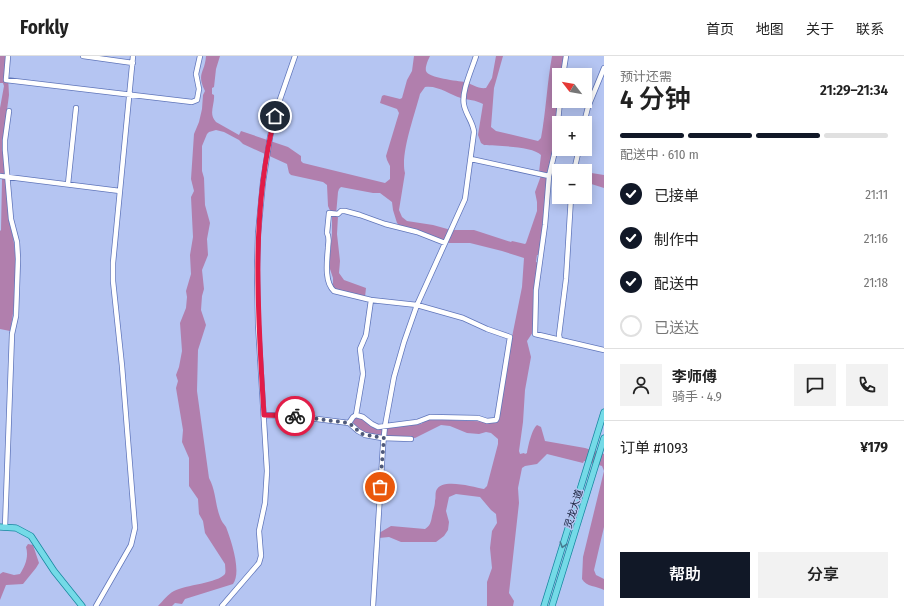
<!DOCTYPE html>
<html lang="zh">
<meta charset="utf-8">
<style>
:root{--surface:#fff;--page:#f2f2f2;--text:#222;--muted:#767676;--line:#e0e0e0;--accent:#111827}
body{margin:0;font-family:"Fira Sans Condensed","Noto Sans SC",sans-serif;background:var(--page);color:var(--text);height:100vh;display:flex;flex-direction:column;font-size:15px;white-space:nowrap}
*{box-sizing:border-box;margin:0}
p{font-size:13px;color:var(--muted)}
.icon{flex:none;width:22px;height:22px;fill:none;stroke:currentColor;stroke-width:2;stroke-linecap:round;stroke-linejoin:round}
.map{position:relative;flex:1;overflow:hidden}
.details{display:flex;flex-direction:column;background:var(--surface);width:300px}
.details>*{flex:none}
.needle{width:26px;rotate:301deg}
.tools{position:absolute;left:552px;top:12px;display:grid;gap:8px}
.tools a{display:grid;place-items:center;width:40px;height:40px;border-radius:0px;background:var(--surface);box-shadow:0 2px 10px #0003;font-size:20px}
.pin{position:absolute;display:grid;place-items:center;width:34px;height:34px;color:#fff;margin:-17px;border:2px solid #fff;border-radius:50%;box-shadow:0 1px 4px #0007}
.courier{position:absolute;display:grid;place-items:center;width:40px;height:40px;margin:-20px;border:3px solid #e11d48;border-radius:50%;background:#fff;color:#222;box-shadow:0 1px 5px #0007}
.summary em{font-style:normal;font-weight:600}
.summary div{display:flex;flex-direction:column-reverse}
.summary{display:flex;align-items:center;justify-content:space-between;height:68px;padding:0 16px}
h1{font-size:26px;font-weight:600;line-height:30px}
.bar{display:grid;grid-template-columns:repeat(4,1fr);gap:6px 4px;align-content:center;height:48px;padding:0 16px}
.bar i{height:5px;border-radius:3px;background:var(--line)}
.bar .current{background:var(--accent)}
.bar p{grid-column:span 4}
.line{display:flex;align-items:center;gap:10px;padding:0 16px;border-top:1px solid var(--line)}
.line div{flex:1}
.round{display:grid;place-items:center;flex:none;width:42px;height:42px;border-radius:0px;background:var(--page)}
ol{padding:0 16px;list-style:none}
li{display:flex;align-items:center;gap:12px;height:44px}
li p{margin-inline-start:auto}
li .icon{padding:4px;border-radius:50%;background:var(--accent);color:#fff;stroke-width:4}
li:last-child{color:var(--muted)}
li i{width:22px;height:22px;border:2px solid var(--line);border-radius:50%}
.primary-button{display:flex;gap:8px;margin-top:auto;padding:8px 16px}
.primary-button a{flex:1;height:46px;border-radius:0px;background:var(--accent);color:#fff;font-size:16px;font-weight:600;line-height:46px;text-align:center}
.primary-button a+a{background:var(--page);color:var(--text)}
header{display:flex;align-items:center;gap:24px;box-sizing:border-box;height:56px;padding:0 20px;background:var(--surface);border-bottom:1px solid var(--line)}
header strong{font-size:19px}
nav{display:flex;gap:22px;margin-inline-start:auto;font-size:14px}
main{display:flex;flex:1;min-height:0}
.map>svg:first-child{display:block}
.water{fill:#b17fad;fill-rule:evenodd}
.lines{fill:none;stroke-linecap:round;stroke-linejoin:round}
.minor-casing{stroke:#6076ba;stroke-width:6}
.major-casing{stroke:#1788a0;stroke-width:7}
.minor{stroke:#fff;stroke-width:4.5}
.major{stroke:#74dae7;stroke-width:5.5}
.oneway{stroke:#457c90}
.done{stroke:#4e597a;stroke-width:4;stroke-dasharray:0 7.2}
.route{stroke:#e11d48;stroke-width:5}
.labels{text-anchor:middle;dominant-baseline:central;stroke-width:3;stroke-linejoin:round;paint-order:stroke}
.street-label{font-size:10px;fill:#161f3a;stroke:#b5c5f2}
</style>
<header>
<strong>Forkly</strong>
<nav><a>首页</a><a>地图</a><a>关于</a><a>联系</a></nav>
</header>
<main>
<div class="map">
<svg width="604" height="550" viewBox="0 0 604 550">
<rect width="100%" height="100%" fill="#b5c5f2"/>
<!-- water -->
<path class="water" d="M0 0H7L9 39 3 84 10 170C19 194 16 250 10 275L0 273V175L1 174 2 123 0 120V52L4 30 3 27H0Z
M206 0H220L216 13 214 31 212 32V38L214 39C215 48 208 58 216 66L239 79 241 75 288 91 301 100V105L303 107 385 127 390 123V110L387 104 386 100 399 57 397 53 380 47 382 40 384 39 400 43 402 42 407 24 412 15 414 0H430C428 4 425 11 426 15 428 22 458 25 465 26 472 28 478 33 486 32L492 22 496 0H503L494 32 491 71 496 75 538 85 541 82C546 55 547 27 552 0H564L561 19H559V43L554 91 549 111 546 118 547 127 545 154 539 199H537L536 206 539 207 533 276 527 285 531 301 525 334 523 366 519 395 520 398 524 397 525 398 527 397C528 390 532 373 537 369L541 371 545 385 585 392 604 398V471L594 514 596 519 604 523V534C597 530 586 531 582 523L583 501 604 415 602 410 584 405 583 407 547 398 537 408 525 410 522 412 518 432 519 447 509 537 514 545 513 550H487V526L492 512 490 492 492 475 497 467 496 458 491 454 480 441 456 438 449 441 446 455 449 466 448 474 444 480 436 486H401L389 481 379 482V477L391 470 425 473C430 470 431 466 432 460 433 455 435 450 435 445 436 442 435 438 436 435 441 421 473 431 484 433L487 430 498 388V383L491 377 486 376 479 378 467 377 450 370 441 369 415 382 387 380V372L421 368 428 363 496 366 499 364 504 333 505 316 522 231 524 202 502 195 470 187H449L429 179 424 176 401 171 397 167 393 154 392 146 380 137H373L341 131 339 133 338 136 336 159 338 160 337 178 340 205 339 217 344 224 366 232 365 241 338 235 333 231V222L329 210 332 177V159L328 150 327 129 323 126 291 119 289 117 287 108 243 88 239 84 224 76 216 74 209 76 207 78 202 90V115L204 122 205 149 210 167 207 183 208 199 202 214 204 233 202 240 201 254 206 269 198 294 197 335 209 422C216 435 215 448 220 461 221 465 224 468 226 471 231 484 242 516 233 528L185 543 182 548 175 547 172 550H158C163 545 168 538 174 535 185 529 218 527 225 518 226 515 225 511 225 508L205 477 203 465 199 458 198 443 189 430V402L182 386 183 374 176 332 178 325 176 319 179 311 182 295 180 267 186 252 187 241 186 235 191 218 190 199 193 181 191 141 194 135 191 123 194 78 199 66 202 53 203 39 205 35C196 17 205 17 206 0ZM425 31C438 29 450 39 461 42 468 44 476 44 483 48L478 79 481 87 484 89C497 90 533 90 541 99L539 116 542 117 535 136 537 146V155L526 187 525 188 512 185 511 186 474 174H451L433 169 407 165 402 161 399 154 405 117C400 98 415 58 420 38Z
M585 116 604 119V132L585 126Z
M355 362H361L383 372 382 380 367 378 353 369V366Z
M28 488 33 489 39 507 36 512 23 528 6 529 0 544V518L3 516 14 519 20 518C25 510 29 501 26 491Z"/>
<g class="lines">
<defs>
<path id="minor" d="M8 0 6 24 192 46 197 44 199 33 196 18 200 0
M83 0 133 7
M563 19 566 0
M560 45 555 95 549 120 545 169 536 234 535 278 604 294
M584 67 588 51 604 12
M471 103 549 120
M574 115 579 93
M0 120 120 135
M68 128 76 52
M560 284 559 279 566 223 571 141
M264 359 293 360 349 367 358 375 365 379 382 382 411 383
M356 359 363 318 360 293 366 279 371 244
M349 367 353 361 356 359 363 361 372 368 378 371 417 366 430 361 478 362 487 365 496 364 497 362 510 281 487 273 463 262 417 249 371 244 334 235C324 226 327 205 328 192 328 187 330 182 327 177L329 157 338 158 341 155H345L360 159 385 168 417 176 445 187
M5 471 12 278 16 260 18 203 17 186 11 163 5 94V84L9 55
M96 550 131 489 135 472 122 310 113 225V207L133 0
M222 550 259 507 261 500 259 475 265 447 267 415 258 268 257 214 258 178 263 126 270 81 277 52 295 0
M373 550 383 390 385 370 394 321 404 286 417 249 465 143 474 76C473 66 466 59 464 49 461 36 472 13 476 0"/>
<path id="major" d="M0 471 16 472 31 480 54 515 82 550
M544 550 604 356
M552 550 604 382"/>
</defs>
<!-- minor casing -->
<use href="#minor" class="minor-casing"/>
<!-- major casing -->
<use href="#major" class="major-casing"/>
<!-- minor -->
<use href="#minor" class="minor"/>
<!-- major -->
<use href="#major" class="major"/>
</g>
<!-- one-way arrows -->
<defs><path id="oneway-chevron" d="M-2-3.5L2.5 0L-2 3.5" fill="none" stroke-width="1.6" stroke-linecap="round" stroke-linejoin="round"/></defs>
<use class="oneway" href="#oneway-chevron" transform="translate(563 489) rotate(107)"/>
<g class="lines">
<!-- done -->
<path class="done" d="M295 360 349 367 362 378 384 382 380 431"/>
<!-- route -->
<path class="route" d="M275 60C250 158 258 260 264 359L295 360"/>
</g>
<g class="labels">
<!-- street labels -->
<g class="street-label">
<text transform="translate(574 453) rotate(-73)">灵龙大道</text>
</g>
</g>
</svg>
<div class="tools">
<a><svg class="needle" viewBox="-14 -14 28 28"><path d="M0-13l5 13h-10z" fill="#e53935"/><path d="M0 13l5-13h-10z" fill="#767676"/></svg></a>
<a>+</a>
<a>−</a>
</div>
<div class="pin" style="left:380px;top:431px;background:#ea580c"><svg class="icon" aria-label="bag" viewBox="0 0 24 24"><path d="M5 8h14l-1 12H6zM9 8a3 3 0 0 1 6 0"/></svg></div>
<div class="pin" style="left:275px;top:60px;background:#1f2937"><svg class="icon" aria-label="home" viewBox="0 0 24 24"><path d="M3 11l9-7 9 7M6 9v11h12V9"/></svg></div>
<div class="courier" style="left:295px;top:360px"><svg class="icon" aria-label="bike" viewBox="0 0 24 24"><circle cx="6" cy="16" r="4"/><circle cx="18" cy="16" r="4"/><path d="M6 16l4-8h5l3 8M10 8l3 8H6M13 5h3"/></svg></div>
</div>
<section class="details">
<div class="summary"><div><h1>4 分钟</h1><p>预计还需</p></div><em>21:29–21:34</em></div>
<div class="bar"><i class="current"></i><i class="current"></i><i class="current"></i><i></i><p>配送中 · 610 m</p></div>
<ol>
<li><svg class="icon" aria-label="check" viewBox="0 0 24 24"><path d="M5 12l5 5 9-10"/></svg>已接单<p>21:11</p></li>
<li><svg class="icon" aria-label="check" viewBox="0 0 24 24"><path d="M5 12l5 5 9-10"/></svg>制作中<p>21:16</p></li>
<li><svg class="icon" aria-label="check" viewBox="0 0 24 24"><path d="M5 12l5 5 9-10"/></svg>配送中<p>21:18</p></li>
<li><i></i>已送达</li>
</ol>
<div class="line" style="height:72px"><a class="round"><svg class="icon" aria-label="person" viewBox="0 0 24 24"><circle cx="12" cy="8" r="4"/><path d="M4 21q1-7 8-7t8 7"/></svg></a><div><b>李师傅</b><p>骑手 · 4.9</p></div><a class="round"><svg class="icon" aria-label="chat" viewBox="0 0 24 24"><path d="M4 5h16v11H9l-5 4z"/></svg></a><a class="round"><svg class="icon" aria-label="phone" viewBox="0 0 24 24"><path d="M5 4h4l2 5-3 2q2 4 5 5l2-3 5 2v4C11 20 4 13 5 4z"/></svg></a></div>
<div class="line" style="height:52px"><div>订单 #1093</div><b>¥179</b></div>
<div class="primary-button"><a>帮助</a><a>分享</a></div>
</section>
</main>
